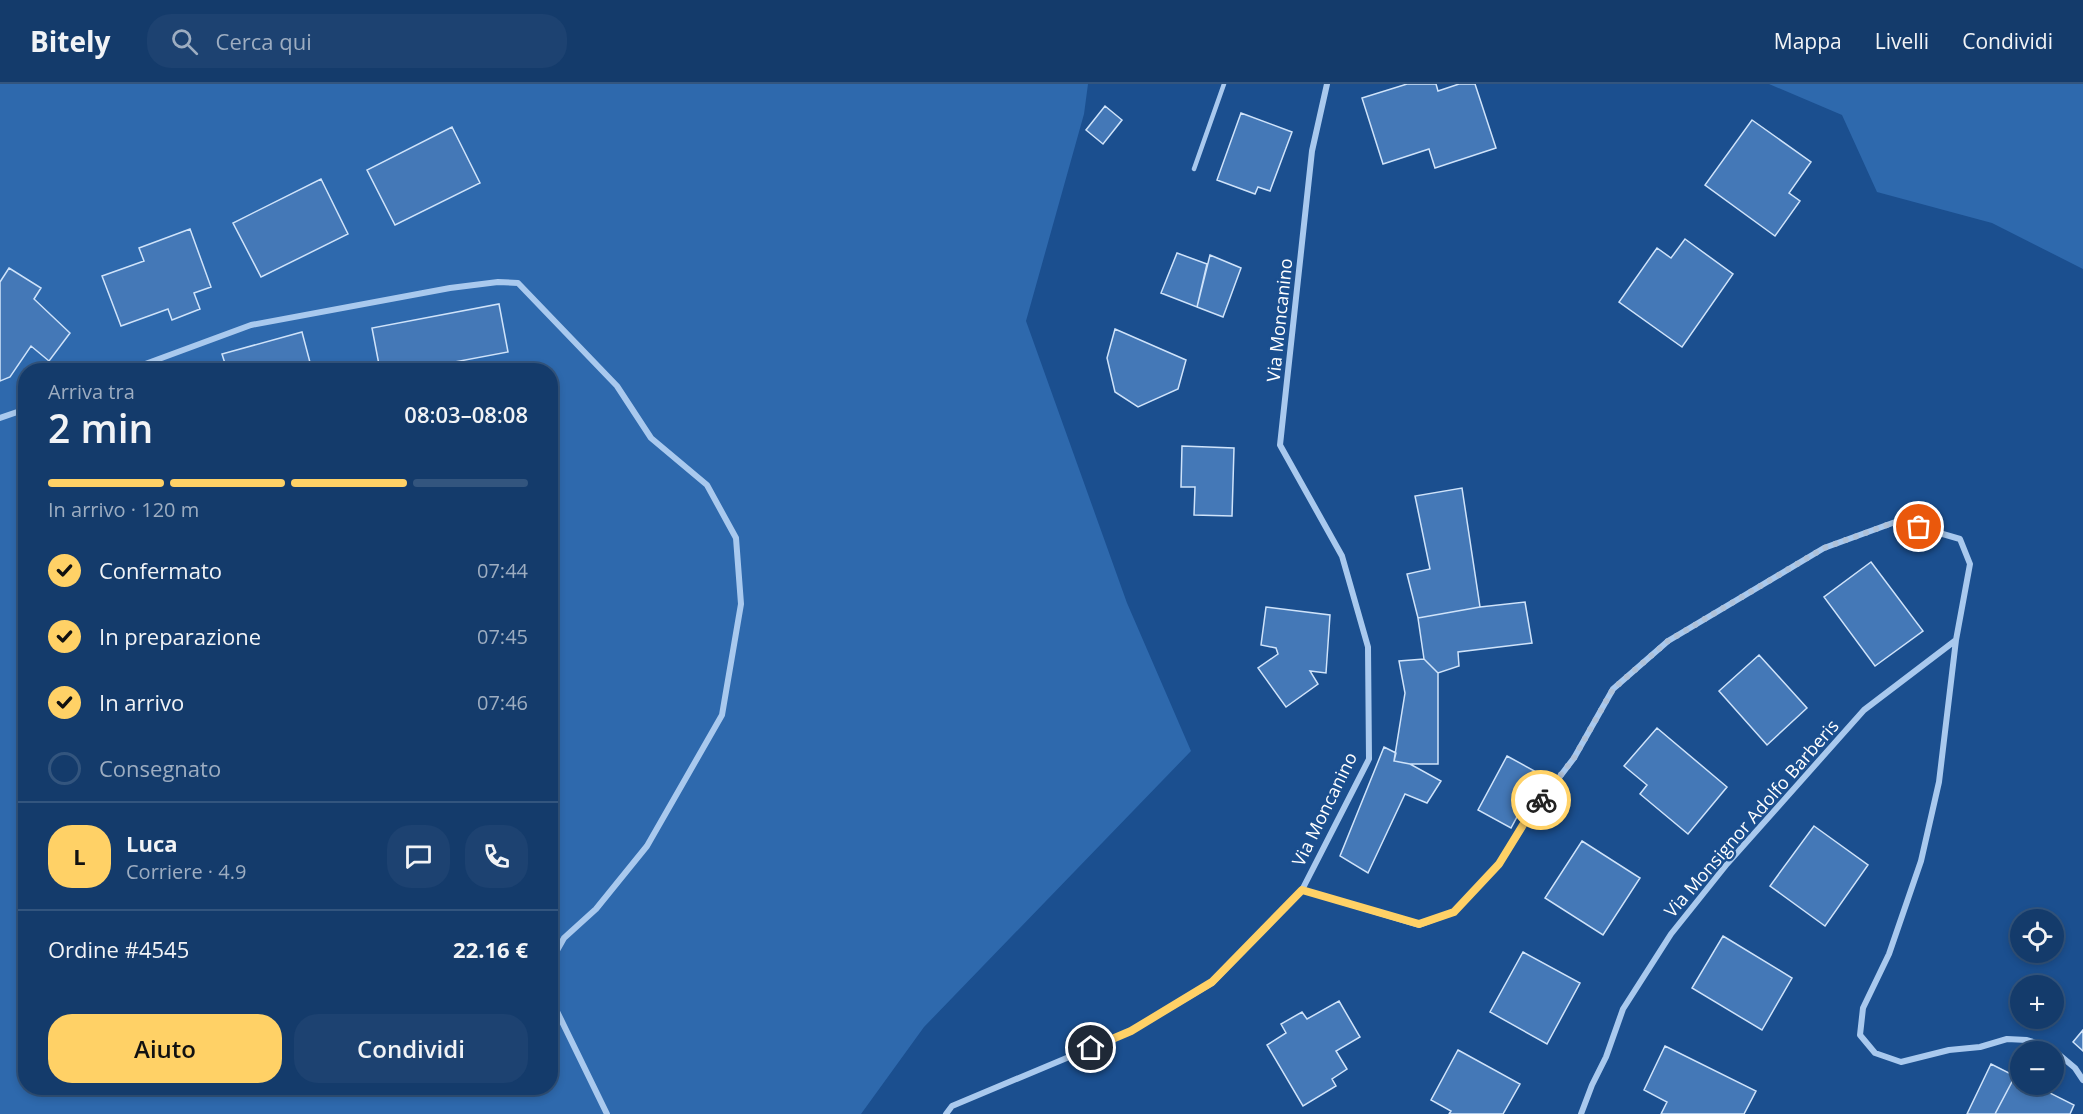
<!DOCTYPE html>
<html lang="it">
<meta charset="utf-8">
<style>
:root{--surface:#143b6b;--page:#1d4271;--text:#f1f3f6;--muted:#9dadc1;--line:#33557e;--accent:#ffd166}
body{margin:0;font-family:"Open Sans",sans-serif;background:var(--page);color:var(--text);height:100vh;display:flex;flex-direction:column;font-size:22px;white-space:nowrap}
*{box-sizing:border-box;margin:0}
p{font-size:20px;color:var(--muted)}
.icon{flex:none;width:33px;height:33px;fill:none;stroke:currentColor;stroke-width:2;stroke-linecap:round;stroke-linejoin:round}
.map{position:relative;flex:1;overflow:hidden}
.panel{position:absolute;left:18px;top:279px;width:540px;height:732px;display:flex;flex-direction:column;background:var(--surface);border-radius:24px;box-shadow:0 3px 9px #0003,0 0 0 2px var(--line)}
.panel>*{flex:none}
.fabs{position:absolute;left:2010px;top:825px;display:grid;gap:12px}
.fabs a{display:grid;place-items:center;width:54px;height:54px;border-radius:50%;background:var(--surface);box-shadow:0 3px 9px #0003,0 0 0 2px var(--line);font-size:30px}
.pin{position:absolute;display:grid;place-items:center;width:51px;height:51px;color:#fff;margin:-26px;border:3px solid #fff;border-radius:50%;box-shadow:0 2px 6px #0007}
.courier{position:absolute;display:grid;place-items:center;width:60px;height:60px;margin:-30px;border:4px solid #ffd166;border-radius:50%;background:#fff;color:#222;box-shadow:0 2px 8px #0007}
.head em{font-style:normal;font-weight:600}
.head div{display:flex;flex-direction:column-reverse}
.head{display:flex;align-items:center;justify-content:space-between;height:102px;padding:0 30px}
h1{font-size:39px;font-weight:600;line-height:45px}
.bar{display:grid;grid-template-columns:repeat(4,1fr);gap:9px 6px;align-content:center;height:72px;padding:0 30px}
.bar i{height:8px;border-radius:4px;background:var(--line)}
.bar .active{background:var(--accent)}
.bar p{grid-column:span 4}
.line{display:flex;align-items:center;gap:15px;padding:0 30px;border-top:2px solid var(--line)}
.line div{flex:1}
.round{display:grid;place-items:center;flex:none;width:63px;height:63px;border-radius:24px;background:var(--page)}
ol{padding:0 30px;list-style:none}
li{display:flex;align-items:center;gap:18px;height:66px}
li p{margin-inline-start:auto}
li .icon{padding:6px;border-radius:50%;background:var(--accent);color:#111;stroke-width:4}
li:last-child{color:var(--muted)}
li i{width:33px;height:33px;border:3px solid var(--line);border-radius:50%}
.primary-button{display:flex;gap:12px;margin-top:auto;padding:12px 30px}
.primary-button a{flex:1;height:69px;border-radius:24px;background:var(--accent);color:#111;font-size:24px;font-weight:600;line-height:69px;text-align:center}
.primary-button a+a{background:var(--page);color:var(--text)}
header{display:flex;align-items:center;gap:36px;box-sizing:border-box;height:84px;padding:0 30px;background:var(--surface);border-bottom:2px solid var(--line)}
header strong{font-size:28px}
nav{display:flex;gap:33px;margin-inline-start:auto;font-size:21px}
.search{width:420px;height:54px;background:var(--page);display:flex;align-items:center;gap:15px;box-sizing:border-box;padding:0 21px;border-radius:24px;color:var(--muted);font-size:22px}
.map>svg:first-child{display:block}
.green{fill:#2e69ad;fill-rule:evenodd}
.building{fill:#4478b7;stroke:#cfe3fa;stroke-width:1.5}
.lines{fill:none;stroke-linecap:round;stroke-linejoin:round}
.lane{stroke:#a9c9ee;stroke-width:4.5}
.street{stroke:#a9c9ee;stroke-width:6}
.done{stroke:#afc1d8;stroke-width:6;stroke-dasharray:0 10.8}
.route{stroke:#ffd166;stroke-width:8}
.labels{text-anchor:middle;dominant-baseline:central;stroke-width:5;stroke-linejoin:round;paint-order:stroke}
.street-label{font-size:18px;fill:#fff;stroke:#1b4f8f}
</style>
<header>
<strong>Bitely</strong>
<div class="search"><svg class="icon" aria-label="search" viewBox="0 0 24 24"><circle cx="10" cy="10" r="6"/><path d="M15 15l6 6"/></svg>Cerca qui</div>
<nav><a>Mappa</a><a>Livelli</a><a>Condividi</a></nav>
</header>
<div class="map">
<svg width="2083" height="1030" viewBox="0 0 2083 1030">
<rect width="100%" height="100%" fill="#1b4f8f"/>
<!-- green -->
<path class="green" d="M0 0H1088L1084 30 1026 237 1127 519 1191 667 924 943 861 1030H0ZM26 286H550V1004H26Z
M1769 0H2083V185L1992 139 1877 108 1842 31Z"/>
<!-- building -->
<path class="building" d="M1407 0H1436L1438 7 1459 0H1475L1496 64 1435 84 1429 65 1383 80 1362 14Z
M1105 22 1122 36 1103 60 1086 46Z
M1241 29 1292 48 1270 107 1258 103 1255 110 1217 96Z
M1752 36 1811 78 1789 109 1800 117 1775 152 1705 101Z
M452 43 480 99 395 141 367 86Z
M321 95 348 150 261 193 233 139Z
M190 145 211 203 194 209 200 225 172 236 168 225 121 242 102 192 144 177 139 164Z
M1685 155 1733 190 1682 263 1619 218 1657 164 1671 174Z
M1177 169 1207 180 1197 223 1161 209Z
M1210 171 1241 184 1223 233 1197 223Z
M9 184 41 204 34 215 70 249 49 277 31 262 10 293 0 297V198Z
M499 220 508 268 412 286H380L372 244Z
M1115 245 1186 276 1178 305 1138 323 1115 308 1107 274Z
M302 248 312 286H227L222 270Z
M1182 362 1234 364 1232 432 1194 431 1195 403H1181Z
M1462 404 1480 523 1418 534 1407 490 1430 485 1415 412Z
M1871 478 1923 547 1875 582 1824 513Z
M1525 518 1532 559 1458 568 1459 582 1438 589 1424 575 1418 534 1480 523Z
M1266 523 1330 531 1326 589 1310 587 1318 600 1286 623 1258 584 1278 570 1276 564 1261 561Z
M1759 571 1807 624 1767 661 1719 607Z
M1424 575 1438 589V680H1410L1394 677 1405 609 1399 577Z
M1657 644 1727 703 1688 750 1640 710 1647 701 1624 682Z
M1384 663 1396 669 1394 677 1410 680 1441 697 1427 719 1405 710 1368 789 1340 772Z
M1507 672 1540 690 1511 744 1478 726Z
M1814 742 1868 781 1825 842 1770 802Z
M1582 757 1640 794 1603 851 1545 814Z
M1723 852 1792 894 1762 946 1692 904Z
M1523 868 1580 899 1547 960 1490 928Z
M1339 917 1360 953 1336 967 1347 985 1332 995 1336 1002 1303 1022 1267 961 1286 949 1281 940 1302 928 1307 935Z
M2083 946V967L2073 958Z
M1665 962 1756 1007 1744 1030H1661L1667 1018 1644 1006Z
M1458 966 1520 1000 1503 1030H1449L1451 1027 1431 1016Z
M1991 980 2015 992 1995 1030H1967Z
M2015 992 2020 995V1000H2032L2074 1021 2070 1030H1995Z"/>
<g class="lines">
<!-- lane -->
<path class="lane" d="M1194 85 1224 0"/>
<!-- street -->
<path class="street" d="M129 286 251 241 450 204 498 198 518 199 617 302 651 354 707 401 736 454 741 520 722 631 647 762 596 825 564 854 550 879
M0 334 26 325
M1302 806 1419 841 1454 828 1499 780 1526 737 1574 674 1613 605 1668 557 1824 464 1898 437 1960 455 1970 480 1956 556
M550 913 607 1030
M946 1030 952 1022 1131 947 1212 899 1302 806 1369 675 1368 563 1342 472 1280 361 1312 67 1327 0
M1581 1030 1592 1001 1606 973 1623 925 1671 850 1727 780 1864 626 1956 556 1939 698 1921 777 1889 870 1863 924 1860 951 1875 969 1901 978 1949 966 1980 963 2007 955 2027 956 2050 963 2075 984 2083 996"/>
</g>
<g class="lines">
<!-- done -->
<path class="done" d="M1541 716 1574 674 1613 605 1668 557 1824 464 1898 437 1919 443"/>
<!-- route -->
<path class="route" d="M1091 964 1131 947 1212 898 1302 806 1419 840 1454 828 1499 780 1526 736 1541 716"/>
</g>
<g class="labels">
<!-- street labels -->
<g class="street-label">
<text transform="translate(1279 236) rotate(-84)">Via Moncanino</text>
<text transform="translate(1324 725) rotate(-64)">Via Moncanino</text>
<text transform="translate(1751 734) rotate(-49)">Via Monsignor Adolfo Barberis</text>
</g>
</g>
</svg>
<div class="fabs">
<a><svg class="icon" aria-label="locate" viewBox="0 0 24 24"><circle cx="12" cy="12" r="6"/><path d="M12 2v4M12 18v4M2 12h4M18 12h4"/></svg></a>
<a>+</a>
<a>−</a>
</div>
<div class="pin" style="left:1919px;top:443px;background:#ea580c"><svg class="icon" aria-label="bag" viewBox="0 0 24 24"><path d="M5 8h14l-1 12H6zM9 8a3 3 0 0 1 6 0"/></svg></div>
<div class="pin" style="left:1091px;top:964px;background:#1f2937"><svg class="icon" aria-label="home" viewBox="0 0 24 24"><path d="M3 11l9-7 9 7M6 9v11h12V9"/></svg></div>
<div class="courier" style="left:1541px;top:716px"><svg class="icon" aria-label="bike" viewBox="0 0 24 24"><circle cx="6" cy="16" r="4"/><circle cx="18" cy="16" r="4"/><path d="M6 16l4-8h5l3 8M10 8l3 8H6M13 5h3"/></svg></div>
<section class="panel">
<div class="head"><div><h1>2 min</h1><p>Arriva tra</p></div><em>08:03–08:08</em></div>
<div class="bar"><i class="active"></i><i class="active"></i><i class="active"></i><i></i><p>In arrivo · 120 m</p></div>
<ol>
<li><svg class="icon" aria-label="check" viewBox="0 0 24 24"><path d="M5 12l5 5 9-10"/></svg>Confermato<p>07:44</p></li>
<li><svg class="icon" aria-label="check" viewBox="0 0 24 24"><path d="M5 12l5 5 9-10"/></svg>In preparazione<p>07:45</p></li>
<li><svg class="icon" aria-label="check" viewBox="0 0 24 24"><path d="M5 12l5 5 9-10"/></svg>In arrivo<p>07:46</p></li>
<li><i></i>Consegnato</li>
</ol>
<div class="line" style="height:108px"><b class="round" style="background:var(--accent);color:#111">L</b><div><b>Luca</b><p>Corriere · 4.9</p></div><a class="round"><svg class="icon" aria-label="chat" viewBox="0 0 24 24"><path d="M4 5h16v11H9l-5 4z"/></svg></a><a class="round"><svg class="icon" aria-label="phone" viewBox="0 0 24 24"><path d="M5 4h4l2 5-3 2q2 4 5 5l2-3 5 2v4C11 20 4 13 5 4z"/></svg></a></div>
<div class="line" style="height:78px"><div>Ordine #4545</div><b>22.16 €</b></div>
<div class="primary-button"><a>Aiuto</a><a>Condividi</a></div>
</section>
</div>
